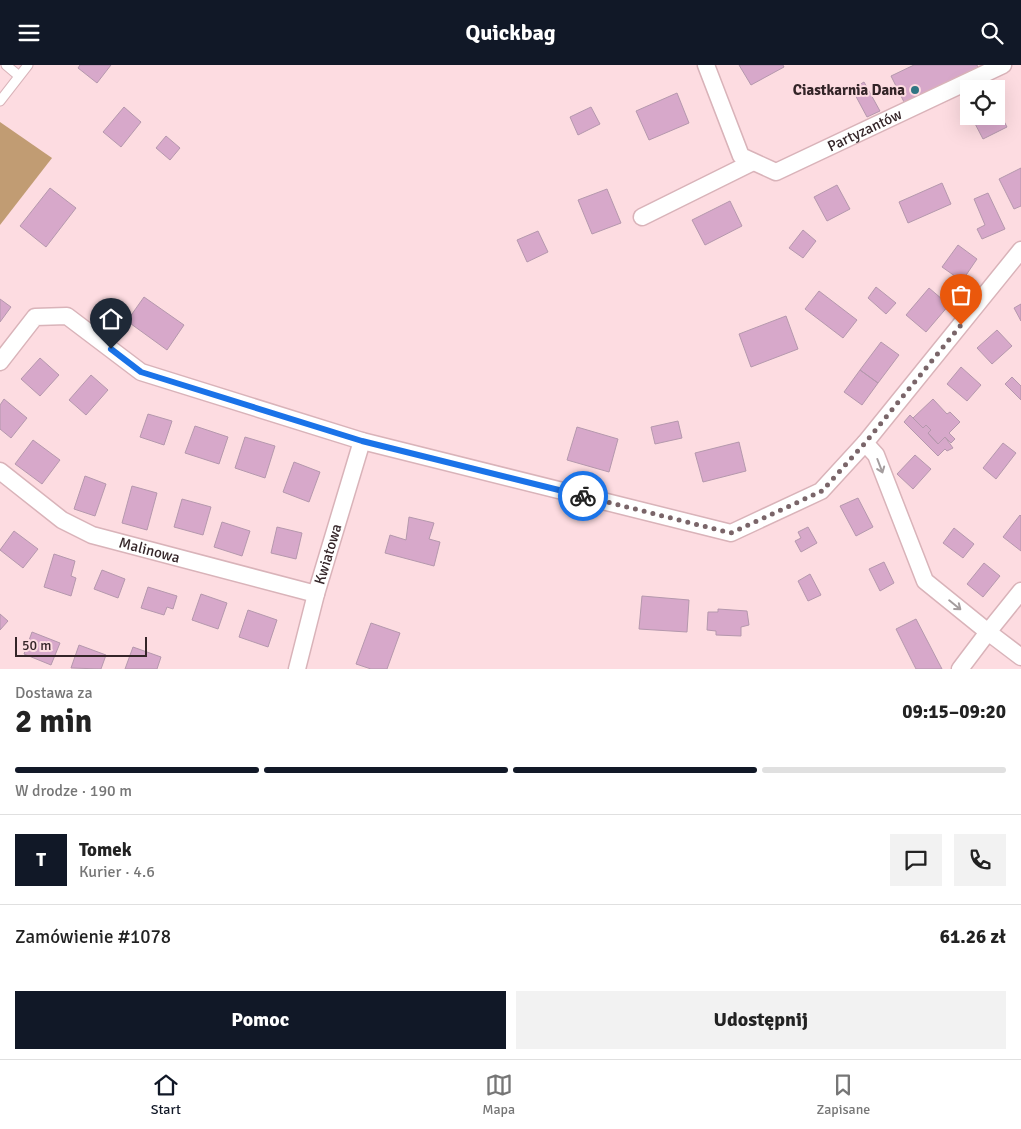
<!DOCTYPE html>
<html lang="pl">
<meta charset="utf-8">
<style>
:root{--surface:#fff;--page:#f2f2f2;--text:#222;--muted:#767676;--line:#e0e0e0;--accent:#111827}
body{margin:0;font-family:Signika,sans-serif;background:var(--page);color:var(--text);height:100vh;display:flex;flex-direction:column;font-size:19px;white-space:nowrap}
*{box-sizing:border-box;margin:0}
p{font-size:16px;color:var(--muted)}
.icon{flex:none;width:28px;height:28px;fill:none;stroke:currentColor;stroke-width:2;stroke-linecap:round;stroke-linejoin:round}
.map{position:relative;height:604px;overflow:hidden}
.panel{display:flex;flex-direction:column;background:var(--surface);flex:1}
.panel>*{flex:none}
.tools{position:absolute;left:960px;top:15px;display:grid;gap:10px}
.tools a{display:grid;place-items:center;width:45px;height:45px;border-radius:0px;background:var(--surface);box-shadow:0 5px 20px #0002;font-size:25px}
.scale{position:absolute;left:15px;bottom:12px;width:132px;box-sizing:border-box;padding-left:5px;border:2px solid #342528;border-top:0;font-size:14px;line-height:18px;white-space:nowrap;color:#342528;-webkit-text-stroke:4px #fddce1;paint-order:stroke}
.pin{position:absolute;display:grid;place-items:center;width:42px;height:42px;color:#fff;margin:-51px -21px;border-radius:50% 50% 50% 0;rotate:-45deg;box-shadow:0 0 5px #0007}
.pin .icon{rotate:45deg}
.courier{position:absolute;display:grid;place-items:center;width:50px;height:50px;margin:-25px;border:4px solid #1a73e8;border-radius:50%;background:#fff;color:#222;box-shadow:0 1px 6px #0007}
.overview em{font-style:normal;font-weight:800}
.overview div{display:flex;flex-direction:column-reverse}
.overview{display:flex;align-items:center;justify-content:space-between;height:85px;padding:0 15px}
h1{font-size:32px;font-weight:800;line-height:38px}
.bar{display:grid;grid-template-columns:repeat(4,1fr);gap:8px 5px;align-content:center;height:60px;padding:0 15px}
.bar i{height:6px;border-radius:4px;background:var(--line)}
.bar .active{background:var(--accent)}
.bar p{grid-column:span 4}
.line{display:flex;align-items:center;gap:12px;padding:0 15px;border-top:1px solid var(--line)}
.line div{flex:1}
.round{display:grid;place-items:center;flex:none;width:52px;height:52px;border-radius:0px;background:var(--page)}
.primary-button{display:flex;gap:10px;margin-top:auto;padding:10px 15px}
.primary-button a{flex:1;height:58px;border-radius:0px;background:var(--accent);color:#fff;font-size:20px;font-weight:800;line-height:58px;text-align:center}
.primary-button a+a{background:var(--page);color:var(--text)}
header{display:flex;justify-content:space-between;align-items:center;height:65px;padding:0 15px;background:var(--accent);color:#fff;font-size:22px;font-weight:800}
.tab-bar{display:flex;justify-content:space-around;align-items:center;height:70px;border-top:1px solid var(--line);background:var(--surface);font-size:14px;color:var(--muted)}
.tab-bar a{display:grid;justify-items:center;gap:2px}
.tab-bar .active{color:var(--accent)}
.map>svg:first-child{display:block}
.forest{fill:#c19c73}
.building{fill:#d7a8ca;stroke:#b598ad}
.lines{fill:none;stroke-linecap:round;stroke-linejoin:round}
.lane-casing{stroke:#d9b3b9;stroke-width:11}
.street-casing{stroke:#d9b3b9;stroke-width:19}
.lane{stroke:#fff;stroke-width:9}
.street{stroke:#fff;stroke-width:16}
.oneway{stroke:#a49d9e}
.done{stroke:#7a6569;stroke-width:5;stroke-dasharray:0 9}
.route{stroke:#1a73e8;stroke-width:6}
.poi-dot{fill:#307583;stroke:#fddce1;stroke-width:2}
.labels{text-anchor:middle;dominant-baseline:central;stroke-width:4;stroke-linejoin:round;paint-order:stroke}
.poi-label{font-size:15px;font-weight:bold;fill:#342528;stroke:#fddce1;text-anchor:end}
.street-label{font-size:15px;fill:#342528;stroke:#fddce1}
</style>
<header><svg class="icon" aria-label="menu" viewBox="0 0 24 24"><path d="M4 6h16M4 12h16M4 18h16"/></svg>Quickbag<svg class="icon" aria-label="search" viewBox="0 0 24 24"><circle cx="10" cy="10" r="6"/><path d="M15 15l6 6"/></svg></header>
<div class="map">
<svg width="1021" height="604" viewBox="0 0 1021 604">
<rect width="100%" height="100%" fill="#fddce1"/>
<!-- forest -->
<path class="forest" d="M0 57 52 93 0 160Z"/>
<!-- building -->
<path class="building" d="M80 0H111L97 18 78 3Z
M739 0H783L784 2 751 20Z
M914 0H977L978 3 905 39 891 11Z
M864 17 880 46 867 52 852 24Z
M677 28 689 58 649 75 636 46Z
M996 41 1007 62 983 74 971 51H996Z
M124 42 141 57 121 82 103 67Z
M591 42 600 59 578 70 570 52Z
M166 71 180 83 170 95 156 83Z
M1021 103V141L1014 144 999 114Z
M942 118 951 139 908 158 899 137Z
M837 120 850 144 827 156 814 132Z
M50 123 76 143 46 182 20 161Z
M607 124 621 158 592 169 578 135Z
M988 128 1005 164 982 174 977 164 985 160 974 134Z
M730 136 742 161 705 180 692 155Z
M803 165 816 176 803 193 789 183Z
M538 166 548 187 527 197 517 175Z
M958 180 977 194 962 216 942 202Z
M876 222 896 238 886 249 868 233Z
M929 223 949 240 926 267 906 250Z
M819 226 857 255 843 273 805 244Z
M144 232 184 260 167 285 127 256Z
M0 234 11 242 0 257Z
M1021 239V256L1014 243Z
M786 251 798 284 751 302 739 269Z
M997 265 1012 281 992 299 977 283Z
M881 277 899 290 878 318 860 305Z
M40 293 59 310 40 331 21 314Z
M961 302 981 320 967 336 947 319Z
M860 305 878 318 862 340 844 327Z
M91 310 108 325 86 350 69 335Z
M1012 312 1021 321V335L1005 319Z
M4 334 27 353 11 373 0 364V340Z
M933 334 947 349 950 347 960 357 949 368 955 374 951 378 945 372 938 379 928 368 931 365 926 360 923 363 913 353Z
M148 349 172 356 164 380 140 372Z
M910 350 923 363 926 360 931 365 928 368 938 379 945 372 953 383 947 386 945 384 938 391 904 357Z
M678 356 682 373 655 379 651 362Z
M195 361 228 372 219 399 185 388Z
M577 362 618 374 609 407 567 395Z
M245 372 275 381 265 413 235 403Z
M33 375 60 395 42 419 15 399Z
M739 377 746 406 703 417 695 388Z
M1003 378 1016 388 996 414 983 403Z
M915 390 931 404 913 424 897 409Z
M294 397 320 407 309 437 283 427Z
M85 411 106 419 95 451 74 444Z
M132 421 157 428 147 465 122 458Z
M858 433 873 462 856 471 840 441Z
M182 434 211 442 203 470 174 462Z
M1020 450 1021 451V486L1003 472Z
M409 452 434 458 429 474 440 477 434 501 385 488 390 470 406 475Z
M222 457 250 466 242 491 214 482Z
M277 462 302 468 296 494 271 488Z
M808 462 817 478 801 487 795 476 801 473 798 467Z
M954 463 974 479 963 493 943 478Z
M14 466 38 484 23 503 0 485Z
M54 489 75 496 71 511 76 513 71 531 44 522Z
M884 497 894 518 880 526 869 504Z
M984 498 1000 511 983 532 967 519Z
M102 505 125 514 118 533 94 524Z
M810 509 821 530 808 536 798 516Z
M148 522 177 531 173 544 167 542 164 550 141 543Z
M201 529 227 538 218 564 192 555Z
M642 531 689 535 687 567 639 564Z
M718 544 747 546 749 560 741 562V571L716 570V566L707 565 708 547H718Z
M248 545 277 555 268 582 239 572Z
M0 549 8 556 0 565Z
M916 554 942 604H916L896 564Z
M371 558 400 568 387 604H371L356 599Z
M32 567 60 578 51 600 24 589Z
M79 580 106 590 101 604 71 603Z
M133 582 161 592 157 604H125Z"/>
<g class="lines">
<defs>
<path id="lane" d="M6 0 19 11
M0 36 28 0"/>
<g id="street">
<path id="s1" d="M706 0 741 91 776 107 1003 0"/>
<path d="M642 152 753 97"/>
<path d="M1021 185 865 378 876 390 925 516 988 567 1021 526"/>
<path d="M0 297 35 252 67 251 141 307 362 376 731 468 821 426 865 378"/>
<path id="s2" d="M0 406 62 455 92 470 316 529"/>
<path id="s3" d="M297 604 316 529 362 376"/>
<path d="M960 604 988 567 1021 592"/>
</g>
</defs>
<!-- lane casing -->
<use href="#lane" class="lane-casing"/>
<!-- street casing -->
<use href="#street" class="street-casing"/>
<!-- lane -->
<use href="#lane" class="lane"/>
<!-- street -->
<use href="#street" class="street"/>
</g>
<!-- one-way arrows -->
<defs><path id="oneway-shaft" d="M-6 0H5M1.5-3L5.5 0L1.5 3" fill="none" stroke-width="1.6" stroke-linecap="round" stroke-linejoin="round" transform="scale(1.25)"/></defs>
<g class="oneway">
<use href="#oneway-shaft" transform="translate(880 401) rotate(69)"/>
<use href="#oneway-shaft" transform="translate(955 540) rotate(39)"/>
</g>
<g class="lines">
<!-- done -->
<path class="done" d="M583 431 731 468 822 426 865 378 961 260"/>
<!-- route -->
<path class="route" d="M111 284 141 307 362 376 583 431"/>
</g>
<!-- markers -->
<circle class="poi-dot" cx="915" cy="25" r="5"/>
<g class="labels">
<!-- poi labels -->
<g class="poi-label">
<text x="905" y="25">Ciastkarnia Dana</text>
</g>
<!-- street labels -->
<g class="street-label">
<text stroke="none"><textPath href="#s1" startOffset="234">Partyzantów</textPath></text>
<text stroke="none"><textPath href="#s2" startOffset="172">Malinowa</textPath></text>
<text stroke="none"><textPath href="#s3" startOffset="119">Kwiatowa</textPath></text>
</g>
</g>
</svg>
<div class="tools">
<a><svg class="icon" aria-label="locate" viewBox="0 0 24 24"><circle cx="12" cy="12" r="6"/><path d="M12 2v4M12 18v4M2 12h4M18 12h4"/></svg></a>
</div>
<div class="scale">50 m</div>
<div class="pin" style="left:961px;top:260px;background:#ea580c"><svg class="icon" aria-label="bag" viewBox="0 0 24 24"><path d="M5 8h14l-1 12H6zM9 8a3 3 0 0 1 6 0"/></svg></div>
<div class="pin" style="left:111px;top:284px;background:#1f2937"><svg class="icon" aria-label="home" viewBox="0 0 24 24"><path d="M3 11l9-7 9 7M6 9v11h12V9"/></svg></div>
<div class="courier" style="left:583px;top:431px"><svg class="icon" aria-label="bike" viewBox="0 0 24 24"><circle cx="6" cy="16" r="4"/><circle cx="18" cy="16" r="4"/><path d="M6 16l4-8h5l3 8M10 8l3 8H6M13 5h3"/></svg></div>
</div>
<section class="panel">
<div class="overview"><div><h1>2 min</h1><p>Dostawa za</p></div><em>09:15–09:20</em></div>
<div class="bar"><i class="active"></i><i class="active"></i><i class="active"></i><i></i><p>W drodze · 190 m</p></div>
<div class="line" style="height:90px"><b class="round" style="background:var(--accent);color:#fff">T</b><div><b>Tomek</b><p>Kurier · 4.6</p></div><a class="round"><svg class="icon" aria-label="chat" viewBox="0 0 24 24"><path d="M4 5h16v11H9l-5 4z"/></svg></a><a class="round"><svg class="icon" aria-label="phone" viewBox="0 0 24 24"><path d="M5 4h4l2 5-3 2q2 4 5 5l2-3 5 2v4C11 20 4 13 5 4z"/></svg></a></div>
<div class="line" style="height:65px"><div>Zamówienie #1078</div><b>61.26 zł</b></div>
<div class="primary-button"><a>Pomoc</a><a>Udostępnij</a></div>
</section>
<nav class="tab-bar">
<a class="active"><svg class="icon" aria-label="home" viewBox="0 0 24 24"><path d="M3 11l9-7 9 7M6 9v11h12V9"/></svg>Start</a>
<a><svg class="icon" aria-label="map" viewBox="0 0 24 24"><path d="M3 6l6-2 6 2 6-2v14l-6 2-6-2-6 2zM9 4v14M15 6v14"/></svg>Mapa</a>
<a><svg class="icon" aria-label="saved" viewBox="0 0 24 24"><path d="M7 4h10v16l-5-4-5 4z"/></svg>Zapisane</a>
</nav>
